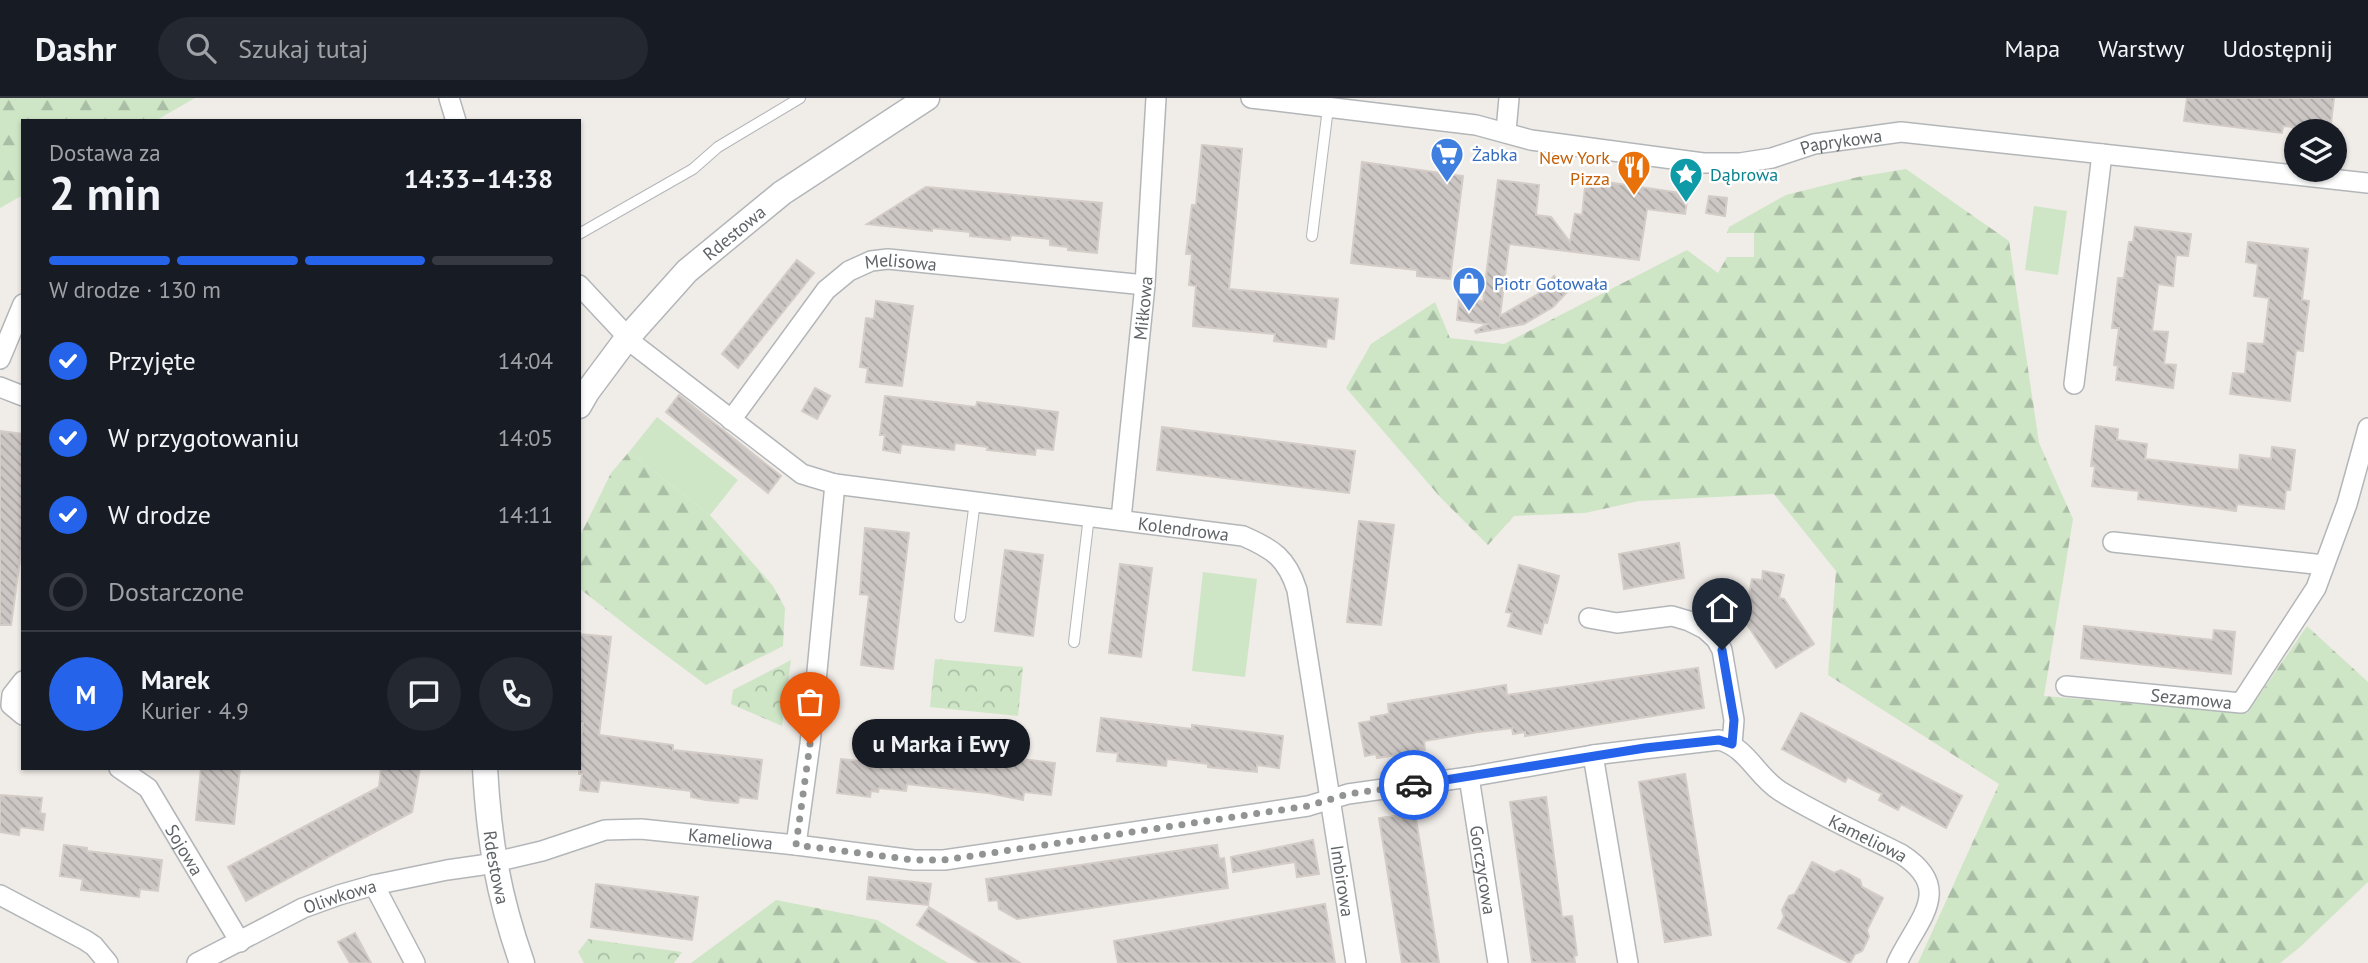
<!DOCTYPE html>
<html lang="pl">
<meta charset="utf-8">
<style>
:root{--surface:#171b24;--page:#242831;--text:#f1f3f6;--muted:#9ea1a6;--line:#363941;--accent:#2563eb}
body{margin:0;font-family:"PT Sans",sans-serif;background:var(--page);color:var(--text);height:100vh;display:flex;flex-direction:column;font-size:26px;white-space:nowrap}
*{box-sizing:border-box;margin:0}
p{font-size:23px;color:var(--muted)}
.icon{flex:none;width:38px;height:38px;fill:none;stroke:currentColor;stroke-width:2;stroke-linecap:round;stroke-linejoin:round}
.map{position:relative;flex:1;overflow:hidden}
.details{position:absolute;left:21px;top:21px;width:560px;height:651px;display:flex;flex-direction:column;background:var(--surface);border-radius:0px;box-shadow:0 2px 5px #0004}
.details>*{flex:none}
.controls{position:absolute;left:2284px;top:21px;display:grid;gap:14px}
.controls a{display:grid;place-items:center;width:63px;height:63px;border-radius:50%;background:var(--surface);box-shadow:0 2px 5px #0004;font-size:35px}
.pin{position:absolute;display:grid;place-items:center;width:60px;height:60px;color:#fff;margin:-72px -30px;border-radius:50% 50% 50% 0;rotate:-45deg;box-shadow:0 0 7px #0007}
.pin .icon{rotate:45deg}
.courier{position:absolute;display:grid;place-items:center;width:70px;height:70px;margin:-35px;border:5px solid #2563eb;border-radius:50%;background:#fff;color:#222;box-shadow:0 2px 9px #0007}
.bubble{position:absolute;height:49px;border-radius:24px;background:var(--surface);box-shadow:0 2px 5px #0004;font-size:23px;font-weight:700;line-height:49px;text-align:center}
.headline em{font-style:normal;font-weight:700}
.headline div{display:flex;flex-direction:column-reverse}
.headline{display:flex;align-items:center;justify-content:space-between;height:119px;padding:0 28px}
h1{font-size:46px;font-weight:700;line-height:52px}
.bar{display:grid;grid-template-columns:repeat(4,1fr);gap:10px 7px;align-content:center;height:84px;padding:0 28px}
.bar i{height:9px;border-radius:5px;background:var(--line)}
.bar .on{background:var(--accent)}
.bar p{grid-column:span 4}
.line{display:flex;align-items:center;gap:18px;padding:0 28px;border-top:2px solid var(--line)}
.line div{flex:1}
.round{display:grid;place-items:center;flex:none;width:74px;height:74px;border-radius:37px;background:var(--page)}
ol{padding:0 28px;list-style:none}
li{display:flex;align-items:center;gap:21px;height:77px}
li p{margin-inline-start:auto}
li .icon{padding:7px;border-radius:50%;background:var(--accent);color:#fff;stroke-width:4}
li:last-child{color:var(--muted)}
li i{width:38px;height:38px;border:4px solid var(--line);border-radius:50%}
header{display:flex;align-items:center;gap:42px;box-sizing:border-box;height:98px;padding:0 35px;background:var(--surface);border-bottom:2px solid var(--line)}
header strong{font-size:33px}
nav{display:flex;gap:38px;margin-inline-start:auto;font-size:24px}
.search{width:490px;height:63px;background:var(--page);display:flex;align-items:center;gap:18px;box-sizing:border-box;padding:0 24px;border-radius:38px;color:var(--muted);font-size:26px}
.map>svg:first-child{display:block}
.forest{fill:url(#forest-firs)}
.park{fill:url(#park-crowns)}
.pitch{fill:#cee6c6}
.building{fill:url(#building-back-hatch);stroke:#d4ccc6;stroke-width:2}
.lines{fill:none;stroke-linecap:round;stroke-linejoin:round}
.service-casing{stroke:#b3b6b9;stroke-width:12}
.minor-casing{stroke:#b3b6b9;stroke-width:22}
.tertiary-casing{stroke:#b3b6b9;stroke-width:27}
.service{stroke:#fff;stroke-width:10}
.minor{stroke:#fff;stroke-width:19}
.tertiary{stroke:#fff;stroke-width:24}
.done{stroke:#929494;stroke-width:7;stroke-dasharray:0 12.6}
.route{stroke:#2563eb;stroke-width:9}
.labels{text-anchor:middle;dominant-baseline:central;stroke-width:5;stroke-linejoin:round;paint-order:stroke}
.street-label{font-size:18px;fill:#5f6467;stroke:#fff}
.shop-label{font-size:18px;fill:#366cbe;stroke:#fff;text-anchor:start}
.food-label{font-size:18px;fill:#c56008;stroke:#fff;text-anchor:end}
.culture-label{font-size:18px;fill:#0d838f;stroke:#fff;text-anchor:start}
</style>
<header>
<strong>Dashr</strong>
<div class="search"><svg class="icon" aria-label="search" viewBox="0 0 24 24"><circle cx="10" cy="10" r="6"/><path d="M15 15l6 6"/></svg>Szukaj tutaj</div>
<nav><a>Mapa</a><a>Warstwy</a><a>Udostępnij</a></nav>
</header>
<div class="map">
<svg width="2368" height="865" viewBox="0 0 2368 865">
<defs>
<pattern id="forest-firs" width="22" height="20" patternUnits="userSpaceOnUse" patternTransform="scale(1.75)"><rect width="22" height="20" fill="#cee6c6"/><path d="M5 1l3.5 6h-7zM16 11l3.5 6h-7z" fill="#aabea5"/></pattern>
<pattern id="park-crowns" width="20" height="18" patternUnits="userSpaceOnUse" patternTransform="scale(1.75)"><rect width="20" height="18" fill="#cee6c6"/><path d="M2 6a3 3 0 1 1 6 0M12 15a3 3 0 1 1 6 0" fill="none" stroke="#aabea5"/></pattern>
<pattern id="building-back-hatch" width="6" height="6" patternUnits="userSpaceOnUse" patternTransform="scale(1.75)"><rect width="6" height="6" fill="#ccc7c4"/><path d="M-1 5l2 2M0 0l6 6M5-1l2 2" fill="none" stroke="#a9a5a3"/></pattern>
</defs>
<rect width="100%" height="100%" fill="#f0ece8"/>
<!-- forest -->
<path class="forest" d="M0 0H195L155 23H23V97L0 110Z
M1906 71 2009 143 2039 345 2073 421 2044 598 2247 615 2307 528 2368 584V784L2299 850 2280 865H1918L1999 686 1828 577 1836 473 1774 396 1639 403 1585 415 1514 418 1488 447 1441 400 1346 290 1371 246 1435 204 1450 240 1504 246 1687 152 1718 175 1727 159H1754V135H1727L1729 129 1786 97 1858 79Z
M629 354 710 417 773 488 785 510 783 548 706 587 636 535 579 490V440L611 375Z
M776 802 877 822 948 865H691Z"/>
<!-- park -->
<path class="park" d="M935 561 1023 569 1018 618 930 609Z
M791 562 782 628 731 606 733 592Z
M588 841 682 854 674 865H584L578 854Z"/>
<!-- pitch -->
<path class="pitch" d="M2034 108 2067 113 2058 177 2025 172Z
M657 319 738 382 710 417 629 354Z
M1203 474 1257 481 1245 579 1192 573Z"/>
<!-- building -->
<path class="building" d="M2187 0H2334L2330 33 2283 28 2282 35 2184 23Z
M1202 47 1242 51 1229 191 1338 201 1334 241 1327 240 1326 249 1274 243 1275 236 1193 228 1196 188 1189 187 1192 156H1186L1192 107H1196Z
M1362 64 1463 78 1450 181 1417 178V172L1351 165Z
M1586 81 1688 96 1685 116 1647 111 1639 162 1509 146 1500 218 1538 196 1554 178 1569 192 1553 209 1524 226 1476 235 1475 233 1487 226 1457 222 1459 201 1483 203 1498 82 1539 87 1536 117 1551 119 1570 144 1575 116 1582 117Z
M926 89 1102 105 1097 155 1068 152V149L1050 147V141L1011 137 1010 142 970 138V134L932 130V133L867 126Z
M1709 98 1727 100 1725 118 1706 115Z
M2135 129 2191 136 2188 158 2176 157 2173 188 2158 186 2152 233 2168 234 2164 266 2176 267 2173 290 2116 282 2118 268 2114 267 2119 230H2112L2118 180H2124L2129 144H2133Z
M2248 144 2308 151 2302 202 2309 203 2305 232 2303 253 2296 252 2290 303 2230 296 2233 275 2245 276 2248 245 2264 246 2269 200 2254 198 2258 166 2246 164Z
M797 162 814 175 738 270 722 256Z
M876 203 913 208 902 288 866 284 868 270 860 269 866 220 874 221Z
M815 290 830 298 817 321 802 313Z
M679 297 781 378 768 395 666 314Z
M885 298 976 309 977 304 1058 314 1053 352 1036 350 1035 357 987 352 988 349 955 345 954 352 901 346 900 355 883 352 885 337H880Z
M2096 328 2118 331 2117 342 2147 346 2145 361 2239 372 2240 357 2271 361 2272 349 2295 352 2290 392H2286L2284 411 2237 406 2236 413 2216 410 2138 401 2139 393 2092 388 2095 368H2091Z
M1162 329 1355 353 1349 395 1157 372Z
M0 333 23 336V440L11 527H0Z
M1359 423 1394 427 1381 527 1347 524Z
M865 430 909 435 893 571 861 567 869 497 860 496Z
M1679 445 1684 480 1624 491 1619 456Z
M1005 452 1043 457 1033 538 995 533Z
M1120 466 1152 470 1141 559 1109 555Z
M1519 467 1559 478 1547 525 1544 524 1541 536 1508 528 1512 515 1506 514Z
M1763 473 1784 477 1779 500 1784 501 1814 546 1776 570 1744 522 1752 481 1762 482Z
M2084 528 2213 542 2214 532 2235 534 2231 576 2081 560Z
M579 536 611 539 599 637 673 647V652L762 662 757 701 739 699 738 705 706 702 691 699V693L600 682 598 694 580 692 582 676H579V653L583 625H579Z
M1698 570 1704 610 1525 638V634L1513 636 1512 630 1478 634 1424 643 1425 652 1416 654 1377 660 1376 656 1365 658 1359 625 1371 623V619L1389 616 1388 606 1506 587 1507 597Z
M1801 615 1962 698 1946 730 1901 706 1898 712 1879 702 1882 696 1865 688 1848 679 1845 684 1782 651Z
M1101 620 1192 631V627L1283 638 1279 670 1257 667V674L1208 669V666L1167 661 1166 668 1117 663 1118 655 1097 653Z
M862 647 964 659V654L1055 665 1051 697 1024 694 1023 702 988 695 907 686 906 693 879 690 878 694 871 693 870 699 837 695 841 661 860 663Z
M201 670H240L234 726 196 722Z
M381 670H420L412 714 246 803 228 769 379 689Z
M1685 676 1711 837 1665 844 1639 684Z
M0 697 42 700 40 715 45 716 43 732 20 729 19 737 0 734Z
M1546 699 1562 819 1572 818 1577 857 1574 858 1575 865 1532 864 1510 704Z
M1415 715 1425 776 1439 865H1402L1399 846 1379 720Z
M1313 742 1319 776 1297 779 1295 764 1233 774 1231 759Z
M64 747 87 750V753L162 762 158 793 140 791 139 799 81 792 83 781 60 778Z
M1217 747 1219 761 1224 760 1228 790 1017 821 999 811 998 802 989 803 986 781Z
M1812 764 1834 775 1841 772 1860 782 1862 789 1883 800 1867 832 1869 839 1862 853 1855 856 1850 865 1778 830 1784 819 1782 812 1789 798 1795 796Z
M869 779 931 786 928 807 867 801Z
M596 786 698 799 692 842 591 829Z
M1325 806 1335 865H1118L1114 843Z
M929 809 1020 865H979L917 827Z
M355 835 371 865H350L338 844Z"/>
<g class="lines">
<defs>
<path id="service" d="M579 136 693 71 718 49 800 0
M1312 138 1328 10
M960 519 975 403
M1074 544 1089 418"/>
<g id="minor">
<path d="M449 0 456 23"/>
<path id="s1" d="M1251 0 1476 27 1531 42 1703 65H1740L1772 60 1814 46 1901 34 2368 85"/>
<path d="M1506 33 1509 0"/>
<path id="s2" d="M579 187 636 248 802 376 835 386 1243 438C1273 451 1287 460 1297 492L1356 865"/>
<path d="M0 261 23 206"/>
<path d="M2074 286 2102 56"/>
<path d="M0 289 23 298"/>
<path id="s3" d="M731 322 826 192 849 173 871 163 888 161 1145 187"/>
<path id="s4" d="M1121 421 1145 187 1156 0"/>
<path d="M2113 444 2324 467"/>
<path d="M1589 520 1617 525 1672 518 1689 523 1705 531 1716 541 1722 552 1734 622 1732 646"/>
<path d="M23 583 12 597 11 607 23 617"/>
<path id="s5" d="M2066 588 2241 605 2316 490 2347 406 2368 330"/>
<path d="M1593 657 1628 865"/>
<path id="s6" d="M119 670 148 690 240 844"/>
<path id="s7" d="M1469 679 1498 865"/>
<path d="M796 747 810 646 835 386"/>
<path d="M374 787 415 865"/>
<path d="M0 797 85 842 94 848 108 865"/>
<path id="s8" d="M197 865 303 810 339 797 374 787 447 772 482 767 542 753 605 732 641 731 796 747 914 762H944L1308 708 1348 696 1469 679 1593 657 1719 642C1748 650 1756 678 1780 693 1819 717 1861 736 1901 756 1956 791 1917 822 1897 865"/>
</g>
<g id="tertiary">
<path id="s9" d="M579 308 587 294 628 239 687 173 782 95 927 0"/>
<path id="s10" d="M485 670C489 742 498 797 522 865"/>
</g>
</defs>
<!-- service casing -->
<use href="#service" class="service-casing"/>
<!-- minor casing -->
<use href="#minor" class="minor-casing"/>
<!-- tertiary casing -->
<use href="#tertiary" class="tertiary-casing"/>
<!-- service -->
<use href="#service" class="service"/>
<!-- minor -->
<use href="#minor" class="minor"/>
<!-- tertiary -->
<use href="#tertiary" class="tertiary"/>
</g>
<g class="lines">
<!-- done -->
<path class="done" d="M810 646 796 747 914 762H944L1308 708 1348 696 1414 687"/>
<!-- route -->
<path class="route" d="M1414 687 1645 650 1719 642 1732 646 1734 622 1722 552"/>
</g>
<!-- icons -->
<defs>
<symbol id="supermarket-pin" viewBox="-11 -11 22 30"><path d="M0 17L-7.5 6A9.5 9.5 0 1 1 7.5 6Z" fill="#3f7fe0" stroke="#fff"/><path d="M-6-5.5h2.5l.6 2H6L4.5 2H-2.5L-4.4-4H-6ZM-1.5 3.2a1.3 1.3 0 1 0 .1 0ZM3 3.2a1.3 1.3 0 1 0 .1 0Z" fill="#fff"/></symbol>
<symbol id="restaurant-pin" viewBox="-11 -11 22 30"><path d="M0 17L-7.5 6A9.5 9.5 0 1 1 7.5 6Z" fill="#e8710a" stroke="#fff"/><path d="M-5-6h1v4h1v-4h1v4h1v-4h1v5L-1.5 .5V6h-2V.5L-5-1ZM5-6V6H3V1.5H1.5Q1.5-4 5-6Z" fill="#fff"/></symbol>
<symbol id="sight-pin" viewBox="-11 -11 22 30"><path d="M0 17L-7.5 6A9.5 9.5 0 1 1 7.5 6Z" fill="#0f9aa8" stroke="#fff"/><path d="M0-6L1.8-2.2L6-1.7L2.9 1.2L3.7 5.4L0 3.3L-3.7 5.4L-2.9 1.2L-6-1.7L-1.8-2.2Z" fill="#fff"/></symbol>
<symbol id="shop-pin" viewBox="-11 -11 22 30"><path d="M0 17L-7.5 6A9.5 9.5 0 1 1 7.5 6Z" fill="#3f7fe0" stroke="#fff"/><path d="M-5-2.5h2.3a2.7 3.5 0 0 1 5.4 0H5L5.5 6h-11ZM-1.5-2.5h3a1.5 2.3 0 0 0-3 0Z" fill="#fff"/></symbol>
</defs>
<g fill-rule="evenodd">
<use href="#supermarket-pin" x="1428" y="37" width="38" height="52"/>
<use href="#restaurant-pin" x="1615" y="50" width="38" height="52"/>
<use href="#sight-pin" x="1667" y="57" width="38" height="52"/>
<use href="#shop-pin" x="1450" y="166" width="38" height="52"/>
</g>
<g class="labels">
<!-- street labels -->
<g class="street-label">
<text stroke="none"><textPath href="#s1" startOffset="598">Paprykowa</textPath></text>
<text stroke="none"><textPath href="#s9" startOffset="234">Rdestowa</textPath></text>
<text stroke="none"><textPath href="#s3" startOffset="245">Melisowa</textPath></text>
<text stroke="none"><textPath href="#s4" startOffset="212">Miłkowa</textPath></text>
<text stroke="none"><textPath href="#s2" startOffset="679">Kolendrowa</textPath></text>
<text stroke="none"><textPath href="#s5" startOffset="126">Sezamowa</textPath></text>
<text stroke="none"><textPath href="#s8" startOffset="558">Kameliowa</textPath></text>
<text stroke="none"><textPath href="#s8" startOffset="1738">Kameliowa</textPath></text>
<text stroke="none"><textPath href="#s6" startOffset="107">Sojowa</textPath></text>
<text stroke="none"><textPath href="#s10" startOffset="100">Rdestowa</textPath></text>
<text stroke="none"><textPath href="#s7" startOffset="94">Gorczycowa</textPath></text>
<text stroke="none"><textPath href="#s2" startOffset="1113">Imbirowa</textPath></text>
<text stroke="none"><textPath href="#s8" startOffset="158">Oliwkowa</textPath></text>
</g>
<!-- shop labels -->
<g class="shop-label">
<text x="1472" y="56">Żabka</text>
<text x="1494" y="185">Piotr Gotowała</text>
</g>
<!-- food labels -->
<g class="food-label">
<text x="1610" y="59">New York<tspan x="1610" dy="21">Pizza</tspan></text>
</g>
<!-- culture labels -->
<g class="culture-label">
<text x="1710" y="76">Dąbrowa</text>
</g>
</g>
</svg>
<div class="controls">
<a><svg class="icon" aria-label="layers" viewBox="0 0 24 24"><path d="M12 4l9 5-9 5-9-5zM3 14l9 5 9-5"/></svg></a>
</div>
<div class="pin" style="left:810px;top:646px;background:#ea580c"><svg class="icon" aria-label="bag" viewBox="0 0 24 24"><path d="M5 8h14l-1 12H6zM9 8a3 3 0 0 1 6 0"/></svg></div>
<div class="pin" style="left:1722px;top:552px;background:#1f2937"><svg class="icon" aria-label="home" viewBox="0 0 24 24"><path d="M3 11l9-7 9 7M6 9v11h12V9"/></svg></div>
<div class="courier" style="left:1414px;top:687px"><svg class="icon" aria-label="car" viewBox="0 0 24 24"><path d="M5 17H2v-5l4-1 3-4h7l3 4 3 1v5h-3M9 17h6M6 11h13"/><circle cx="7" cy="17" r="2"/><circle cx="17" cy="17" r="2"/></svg></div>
<div class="bubble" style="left:852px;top:621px;width:178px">u Marka i Ewy</div>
<section class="details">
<div class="headline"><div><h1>2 min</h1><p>Dostawa za</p></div><em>14:33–14:38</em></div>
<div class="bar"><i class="on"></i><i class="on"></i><i class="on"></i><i></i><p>W drodze · 130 m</p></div>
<ol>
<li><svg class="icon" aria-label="check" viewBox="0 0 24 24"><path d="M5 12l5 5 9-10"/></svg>Przyjęte<p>14:04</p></li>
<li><svg class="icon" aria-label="check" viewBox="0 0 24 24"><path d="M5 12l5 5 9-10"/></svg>W przygotowaniu<p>14:05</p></li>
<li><svg class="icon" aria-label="check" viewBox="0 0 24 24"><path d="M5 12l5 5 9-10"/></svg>W drodze<p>14:11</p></li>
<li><i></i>Dostarczone</li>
</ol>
<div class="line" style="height:126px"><b class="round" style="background:var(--accent);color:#fff">M</b><div><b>Marek</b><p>Kurier · 4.9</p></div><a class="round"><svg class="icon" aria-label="chat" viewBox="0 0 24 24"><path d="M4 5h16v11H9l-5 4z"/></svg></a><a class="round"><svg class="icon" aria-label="phone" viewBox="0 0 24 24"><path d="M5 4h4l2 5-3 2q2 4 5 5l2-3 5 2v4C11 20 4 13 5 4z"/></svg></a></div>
</section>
</div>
